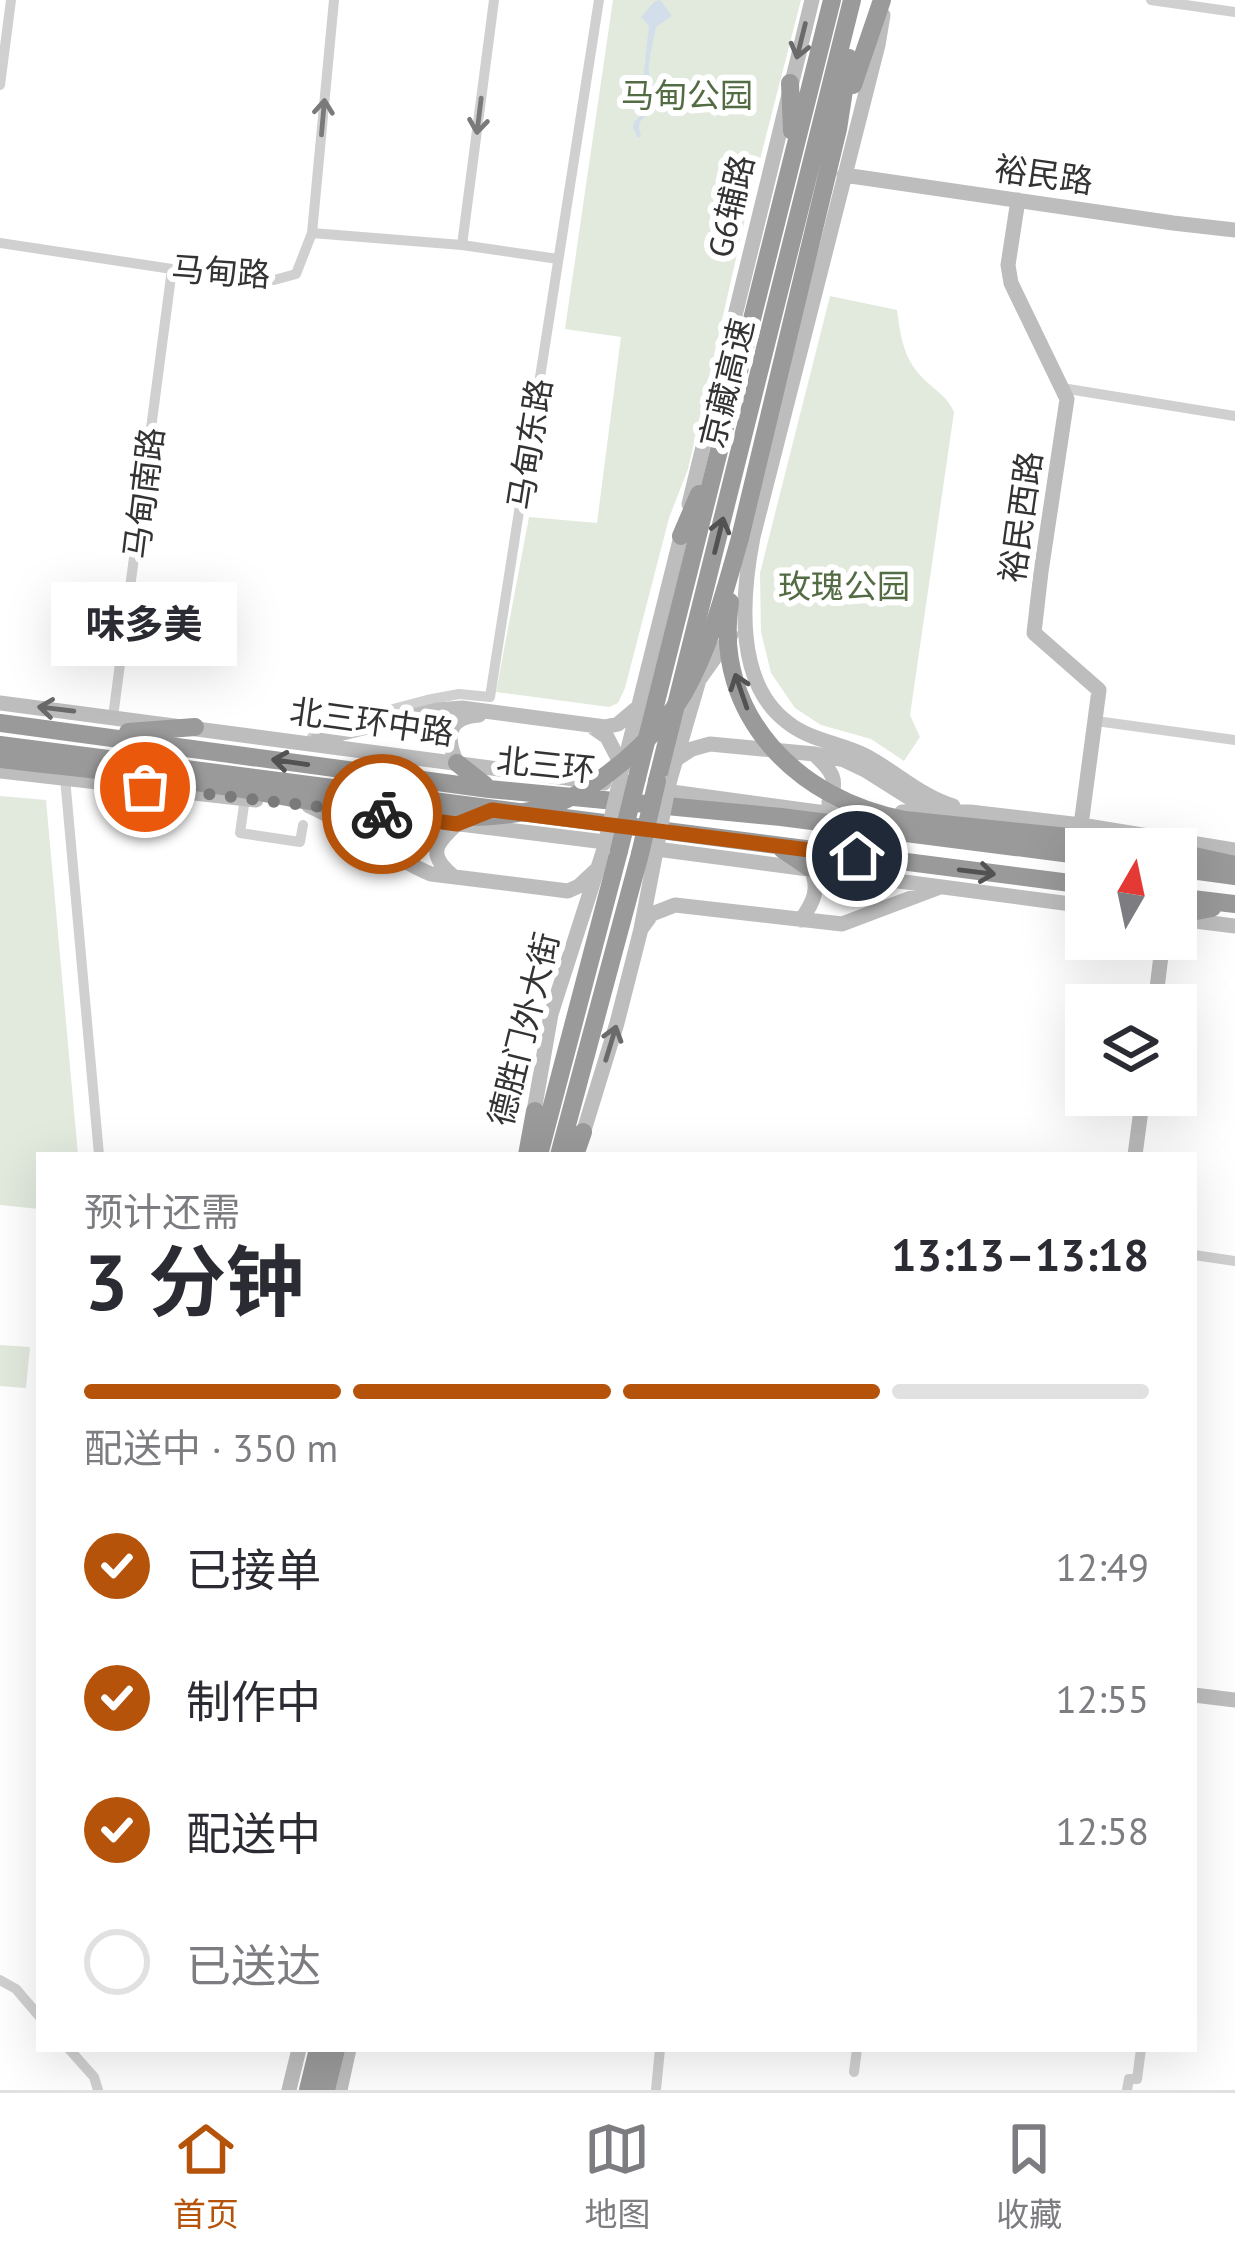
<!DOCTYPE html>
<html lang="zh">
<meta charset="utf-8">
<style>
:root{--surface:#fff;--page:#f7f7f7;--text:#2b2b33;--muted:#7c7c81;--line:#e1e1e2;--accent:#b45309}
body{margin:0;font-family:"PT Sans","Noto Sans SC",sans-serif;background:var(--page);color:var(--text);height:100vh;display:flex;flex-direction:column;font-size:45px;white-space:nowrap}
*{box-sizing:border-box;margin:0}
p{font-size:39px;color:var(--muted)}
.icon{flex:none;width:66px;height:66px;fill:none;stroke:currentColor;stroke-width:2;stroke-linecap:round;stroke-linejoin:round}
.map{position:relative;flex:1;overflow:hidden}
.sheet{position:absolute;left:36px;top:1152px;width:1161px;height:900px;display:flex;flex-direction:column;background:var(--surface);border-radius:0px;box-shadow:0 12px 48px #0002}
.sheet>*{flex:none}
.needle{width:78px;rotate:9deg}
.buttons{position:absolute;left:1065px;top:828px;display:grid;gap:24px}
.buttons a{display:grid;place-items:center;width:132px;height:132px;border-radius:0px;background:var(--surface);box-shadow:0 12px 48px #0002;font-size:60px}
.pin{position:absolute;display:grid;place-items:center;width:102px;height:102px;color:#fff;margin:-51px;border:6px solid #fff;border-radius:50%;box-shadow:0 3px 12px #0007}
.courier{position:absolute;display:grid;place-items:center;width:120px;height:120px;margin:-60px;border:9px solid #b45309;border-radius:50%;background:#fff;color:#222;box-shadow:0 3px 15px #0007}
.bubble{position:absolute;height:84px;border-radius:0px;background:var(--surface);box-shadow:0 12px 48px #0002;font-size:39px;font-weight:700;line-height:84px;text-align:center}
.head em{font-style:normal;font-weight:700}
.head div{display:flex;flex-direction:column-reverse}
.head{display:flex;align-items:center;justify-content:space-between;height:204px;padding:0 48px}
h1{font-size:78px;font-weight:700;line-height:90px}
.bar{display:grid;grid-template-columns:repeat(4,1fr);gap:18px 12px;align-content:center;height:144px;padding:0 48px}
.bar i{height:15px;border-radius:9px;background:var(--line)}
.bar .active{background:var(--accent)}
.bar p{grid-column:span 4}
ol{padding:0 48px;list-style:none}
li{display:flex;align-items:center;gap:36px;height:132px}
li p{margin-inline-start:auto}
li .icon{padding:12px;border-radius:50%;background:var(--accent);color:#fff;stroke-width:4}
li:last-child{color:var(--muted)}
li i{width:66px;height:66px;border:6px solid var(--line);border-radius:50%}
.menu{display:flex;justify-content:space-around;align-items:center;height:168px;border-top:3px solid var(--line);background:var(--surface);font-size:33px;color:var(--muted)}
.menu a{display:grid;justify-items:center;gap:6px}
.menu .active{color:var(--accent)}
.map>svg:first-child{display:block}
.green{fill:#e2e9dd}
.water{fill:#d2dfeb}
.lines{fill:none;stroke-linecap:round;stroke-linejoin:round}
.street{stroke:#d0d0d0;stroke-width:10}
.secondary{stroke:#bdbdbd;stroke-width:15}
.highway{stroke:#9a9a9a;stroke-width:18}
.secondary-bridge{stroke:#bdbdbd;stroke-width:15}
.highway-bridge{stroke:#9a9a9a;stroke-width:18}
.oneway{stroke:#6a6a6a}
.oneway2{stroke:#7a7a7a}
.oneway3{stroke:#525252}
.done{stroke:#7a7a7a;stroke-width:12;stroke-dasharray:0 21.6}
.route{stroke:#b45309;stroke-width:15}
.labels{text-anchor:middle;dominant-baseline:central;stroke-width:12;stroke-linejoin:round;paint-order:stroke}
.park-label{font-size:33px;fill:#536c43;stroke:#fff}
.street-label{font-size:33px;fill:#333;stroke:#fff}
</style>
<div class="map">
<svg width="1235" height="2090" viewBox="0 0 1235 2090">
<rect width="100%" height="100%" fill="#fff"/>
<!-- green -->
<path class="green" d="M613 0H801L748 206 688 469 669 518 625 688 618 703 609 707 496 692 529 517 597 523 621 337 565 329Z
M830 296 897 310C901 340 904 362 928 383 939 393 948 398 954 412L910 715 920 737 904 761 871 739 821 725 795 708 771 673 761 632 760 573Z
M0 796 46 800 78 1155H39V1209L0 1205Z
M0 1345 30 1347 26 1388 0 1386Z"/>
<!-- water -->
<path class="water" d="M660 0 672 16 656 27C654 41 646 64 650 77 653 88 661 91 656 104 649 121 634 114 641 136L638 138 633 128 634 122 645 111 648 102 643 81 649 26 641 17 654 2Z"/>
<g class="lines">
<!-- street -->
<path class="street" d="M1151 0 1235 12
M0 85 11 0
M312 233 334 0
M0 243 172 269 274 280 296 274 312 233 462 245 558 259
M462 245 494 0
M1062 388 1235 416
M113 717 172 269
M1096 721 1235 740
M312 737 325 727 427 700 459 694 490 697 599 0
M65 778 99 1155
M245 798 240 833 300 842 303 825
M1194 1255 1235 1261
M0 1980 16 1989 39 2016
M69 2049 94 2077 98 2090
M854 2072 857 2049
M656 2090 660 2049
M1127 2090 1129 2079H1137L1141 2049"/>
<!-- secondary -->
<path class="secondary" d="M883 15 878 45 753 537C742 594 734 682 787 722 809 740 839 743 864 755 895 771 920 796 953 806
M844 175 1173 223 1235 230
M1018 200 1008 265 1011 283 1067 399 1041 572 1034 633 1099 690 1081 825
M689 504 812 0
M0 703 604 783
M594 728 607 737 623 768
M318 739 437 710 462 708 605 727 618 724 637 708
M816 756C832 771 839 780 829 802
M675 760 692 749 710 744 815 754 844 760 865 770 930 811
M625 761 683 528
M457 763C445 737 447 717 479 715
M0 771 256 800
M669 783 699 680 731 635
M657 790 818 812H866
M309 806C352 825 388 856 431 874L568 891 579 886 595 871
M902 812H970L1081 825 1235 850
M452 823 613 843
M649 848 1086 906
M453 876C427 854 435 844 457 824
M1179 919 1235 926
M801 920C813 903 821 888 810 868
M641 929 652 914 675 905 842 924 940 887
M1155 1005 1163 939
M533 1117 551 1014 604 849
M581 1140 617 1023 641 929 655 856
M1135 1155 1143 1095
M1194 1695 1235 1700
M289 2090 299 2049
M340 2090 349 2049"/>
<!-- highway -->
<path class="highway" d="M790 83 792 131
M853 85 882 0
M681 536 699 494
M740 538 838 129 849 58
M0 723 489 789 781 817 1086 856
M128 732 195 727
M0 745 1086 885
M457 763 485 785
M637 778 832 0
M657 781 852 0
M1136 844 1162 849
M782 849 810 868
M1176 852 1235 865
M1176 868 1235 876
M1176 897 1235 904
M1176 915 1212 908
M527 1155 535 1111
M539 1155 619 851
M559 1155 640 854
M575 1155 583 1132
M308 2090 318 2049
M326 2090 336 2049"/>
<!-- secondary-bridge -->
<path class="secondary-bridge" d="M604 849 621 776
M655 856 669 783"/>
<!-- highway-bridge -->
<path class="highway-bridge" d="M730 602C712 716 800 801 905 820L1136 844
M0 759C85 769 170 777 254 791 344 807 497 840 579 793 595 785 610 772 624 761 647 741 668 720 684 693 711 645 725 591 740 538
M619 851 637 778
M640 854 657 781"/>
</g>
<!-- one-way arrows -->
<defs><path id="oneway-shaft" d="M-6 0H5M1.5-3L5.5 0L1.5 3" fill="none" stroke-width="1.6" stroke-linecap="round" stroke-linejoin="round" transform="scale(3)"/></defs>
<g class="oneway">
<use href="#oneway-shaft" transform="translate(801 41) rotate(104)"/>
<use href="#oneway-shaft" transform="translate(56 709) rotate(-173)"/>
<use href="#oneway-shaft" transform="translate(611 1043) rotate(-73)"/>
</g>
<g class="oneway2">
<use href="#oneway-shaft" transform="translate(479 116) rotate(97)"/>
<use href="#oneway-shaft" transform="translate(323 117) rotate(-85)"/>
</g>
<g class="oneway3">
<use href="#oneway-shaft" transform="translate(719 535) rotate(-76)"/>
<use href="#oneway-shaft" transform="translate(741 691) rotate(-109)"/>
<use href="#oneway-shaft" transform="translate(290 762) rotate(-172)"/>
<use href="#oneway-shaft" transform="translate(977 872) rotate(7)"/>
</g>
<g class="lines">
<!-- done -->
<path class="done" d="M145 787 382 814"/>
<!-- route -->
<path class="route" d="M382 814 457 824 492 810 857 856"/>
</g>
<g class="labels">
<!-- park labels -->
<g class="park-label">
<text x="687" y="94">马甸公园</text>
<text x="844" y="585">玫瑰公园</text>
</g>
<!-- street labels -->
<g class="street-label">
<text transform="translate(1044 174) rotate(8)">裕民路</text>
<text transform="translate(730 206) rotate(-77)">G6辅路</text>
<text transform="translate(221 271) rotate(4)">马甸路</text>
<text transform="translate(726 383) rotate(-76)">京藏高速</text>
<text transform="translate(529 444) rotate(-81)">马甸东路</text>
<text transform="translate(143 493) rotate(-83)">马甸南路</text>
<text transform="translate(1020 517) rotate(-82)">裕民西路</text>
<text transform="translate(372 721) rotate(8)">北三环中路</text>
<text transform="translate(546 764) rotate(6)">北三环</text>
<text transform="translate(523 1029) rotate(-76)">德胜门外大街</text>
</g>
</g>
</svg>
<div class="buttons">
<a><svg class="needle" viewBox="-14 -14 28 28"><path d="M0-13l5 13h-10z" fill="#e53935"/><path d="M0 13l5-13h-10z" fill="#7c7c81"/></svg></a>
<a><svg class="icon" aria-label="layers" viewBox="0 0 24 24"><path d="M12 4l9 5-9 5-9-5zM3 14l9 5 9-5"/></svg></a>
</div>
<div class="pin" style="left:145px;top:787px;background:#ea580c"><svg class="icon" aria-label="bag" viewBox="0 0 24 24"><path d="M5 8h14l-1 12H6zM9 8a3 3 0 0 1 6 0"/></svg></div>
<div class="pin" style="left:857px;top:856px;background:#1f2937"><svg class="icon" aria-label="home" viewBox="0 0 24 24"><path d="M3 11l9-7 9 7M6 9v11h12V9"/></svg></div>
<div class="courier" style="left:382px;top:814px"><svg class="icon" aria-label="bike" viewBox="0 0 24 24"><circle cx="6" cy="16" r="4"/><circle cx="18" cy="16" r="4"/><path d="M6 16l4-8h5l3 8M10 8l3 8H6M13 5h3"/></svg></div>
<div class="bubble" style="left:51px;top:582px;width:186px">味多美</div>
<section class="sheet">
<div class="head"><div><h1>3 分钟</h1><p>预计还需</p></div><em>13:13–13:18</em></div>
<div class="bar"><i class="active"></i><i class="active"></i><i class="active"></i><i></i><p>配送中 · 350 m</p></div>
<ol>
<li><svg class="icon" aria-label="check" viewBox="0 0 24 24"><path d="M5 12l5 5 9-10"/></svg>已接单<p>12:49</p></li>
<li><svg class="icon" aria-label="check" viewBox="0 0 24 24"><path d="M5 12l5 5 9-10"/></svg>制作中<p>12:55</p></li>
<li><svg class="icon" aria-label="check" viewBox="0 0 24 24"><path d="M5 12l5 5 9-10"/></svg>配送中<p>12:58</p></li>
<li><i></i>已送达</li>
</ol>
</section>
</div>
<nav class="menu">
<a class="active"><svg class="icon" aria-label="home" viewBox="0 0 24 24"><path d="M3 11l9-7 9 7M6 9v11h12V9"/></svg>首页</a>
<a><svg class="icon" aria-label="map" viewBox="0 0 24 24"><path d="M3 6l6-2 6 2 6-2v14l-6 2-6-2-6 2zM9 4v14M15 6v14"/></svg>地图</a>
<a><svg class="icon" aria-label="saved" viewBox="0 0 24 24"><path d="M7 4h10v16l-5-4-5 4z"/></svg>收藏</a>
</nav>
